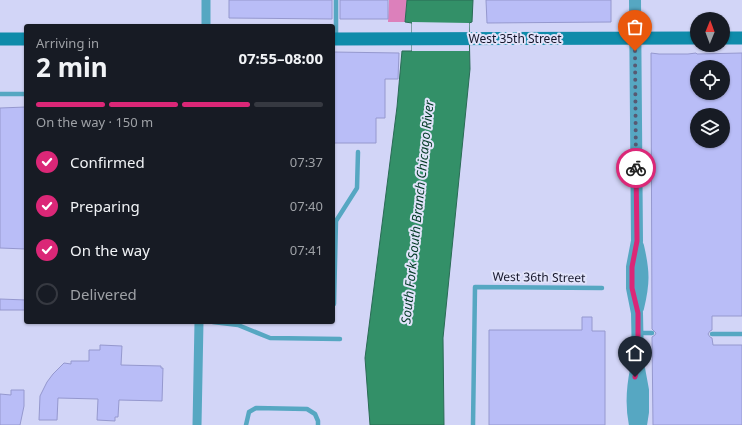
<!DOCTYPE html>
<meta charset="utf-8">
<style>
:root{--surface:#171b24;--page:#20242c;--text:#f1f3f6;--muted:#9ea1a6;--line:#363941;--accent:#db2777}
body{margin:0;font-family:"Noto Sans",sans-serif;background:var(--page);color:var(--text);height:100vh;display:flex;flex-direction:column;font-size:15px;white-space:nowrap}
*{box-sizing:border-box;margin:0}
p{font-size:13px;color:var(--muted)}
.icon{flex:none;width:22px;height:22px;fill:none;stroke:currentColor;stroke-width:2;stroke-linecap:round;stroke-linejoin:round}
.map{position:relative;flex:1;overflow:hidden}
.sheet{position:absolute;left:24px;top:24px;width:311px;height:300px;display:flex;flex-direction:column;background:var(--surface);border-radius:4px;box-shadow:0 1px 3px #0004}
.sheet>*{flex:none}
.needle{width:26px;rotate:1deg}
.fabs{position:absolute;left:690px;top:12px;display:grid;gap:8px}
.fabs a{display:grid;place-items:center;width:40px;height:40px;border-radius:50%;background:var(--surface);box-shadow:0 1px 3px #0004;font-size:20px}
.pin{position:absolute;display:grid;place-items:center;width:34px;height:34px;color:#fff;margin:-41px -17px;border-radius:50% 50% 50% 0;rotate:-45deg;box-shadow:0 0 4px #0007}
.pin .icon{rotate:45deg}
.courier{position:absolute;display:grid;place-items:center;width:40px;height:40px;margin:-20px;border:3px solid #db2777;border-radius:50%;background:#fff;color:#222;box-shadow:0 1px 5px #0007}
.overview em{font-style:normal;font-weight:700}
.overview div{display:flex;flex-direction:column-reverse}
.overview{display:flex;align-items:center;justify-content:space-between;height:68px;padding:0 12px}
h1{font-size:26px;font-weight:700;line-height:30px}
.bar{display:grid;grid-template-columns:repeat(4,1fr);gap:6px 4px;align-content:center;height:48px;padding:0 12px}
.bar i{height:5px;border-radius:3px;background:var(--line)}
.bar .selected{background:var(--accent)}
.bar p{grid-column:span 4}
ol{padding:0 12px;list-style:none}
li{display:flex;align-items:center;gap:12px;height:44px}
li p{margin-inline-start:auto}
li .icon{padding:4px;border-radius:50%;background:var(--accent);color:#fff;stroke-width:4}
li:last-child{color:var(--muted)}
li i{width:22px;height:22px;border:2px solid var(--line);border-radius:50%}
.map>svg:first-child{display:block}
.forest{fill:#dc80bb}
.water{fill:#339068;stroke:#2a6b55}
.pier{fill:#d2d5f7}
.building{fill:#b9bdf7;stroke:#9598ce;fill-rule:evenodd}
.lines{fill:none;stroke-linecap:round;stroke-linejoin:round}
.service{stroke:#56a7c2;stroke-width:4.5}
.minor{stroke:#56a7c2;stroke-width:9}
.tertiary{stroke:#56a7c2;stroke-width:12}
.secondary{stroke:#0f8baa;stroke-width:13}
.done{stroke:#575972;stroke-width:4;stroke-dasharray:0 7.2}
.route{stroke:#db2777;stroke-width:5}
.labels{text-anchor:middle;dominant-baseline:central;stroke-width:4;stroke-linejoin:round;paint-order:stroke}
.street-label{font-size:12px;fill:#15162a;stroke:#e1e3fa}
.water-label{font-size:13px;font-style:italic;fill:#043b26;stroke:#e1e3fa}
</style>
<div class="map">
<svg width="742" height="425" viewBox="0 0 742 425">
<rect width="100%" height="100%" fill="#d2d5f7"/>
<!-- forest -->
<path class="forest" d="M389 0H407L405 22H388Z"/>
<!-- water -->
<path class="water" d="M407 0H473L472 22 469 23 470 69 443 338 444 425H370L365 358 397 107 402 51H412V23L405 22Z"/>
<!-- pier -->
<path class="pier" d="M412 22 469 23V51H412Z"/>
<!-- building -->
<path class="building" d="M229 0H332V19L229 18Z
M340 0H388V19H340Z
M486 0H611V22L487 23Z
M333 52 399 53 398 79H385V118H376V143H333Z
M651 53 659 54H688L696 53 697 54 742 53V316H712V330L710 331 708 334 710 337 712 338 713 345H742V425H653L652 337 655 335 656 333 652 329ZM697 67H723V93H697ZM697 115H723V141H697Z
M26 107V249L0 248V108Z
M0 299 26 300V310H0Z
M582 317H592V331H605V425H489V330H582Z
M100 345 122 346 121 365 161 366V368H163L162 401 119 400 118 417H115V421L97 420 98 399 58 398 57 420H39L40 396 47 382 53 374 64 363 71 364V361H89V350H100Z
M11 390H24V406L20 425H0V394L11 395Z"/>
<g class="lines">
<!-- service -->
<path class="service" d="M336 0V37
M0 94H26
M333 221H336L357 188 358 152
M334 304 336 221
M213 322 238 325 270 338 340 339
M638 333H652
M712 334H742
M246 425 249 412 256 408 307 409 315 414 318 421V425
M473 425 475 287 602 288"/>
<!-- minor -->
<path class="minor" d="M206 0V26
M197 425 199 322"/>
<!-- tertiary -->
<path class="tertiary" d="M635 0 637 241 632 267V288L637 313 638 363 643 390V412L641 425
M638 246C644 272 644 283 638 308
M635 425C631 406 632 389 636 370"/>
<!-- secondary -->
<path class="secondary" d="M723 38H742
M0 39H26
M333 39 697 38"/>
</g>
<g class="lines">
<!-- done -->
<path class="done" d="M635 51 636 168"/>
<!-- route -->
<path class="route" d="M635 377 638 363V313L632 288V267L637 241 636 168"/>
</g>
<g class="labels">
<!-- street labels -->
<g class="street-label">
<text x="515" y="38">West 35th Street</text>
<text transform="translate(539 277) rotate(1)">West 36th Street</text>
</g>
<!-- water labels -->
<g class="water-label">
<text transform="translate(417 212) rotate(-84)">South Fork South Branch Chicago River</text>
</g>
</g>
</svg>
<div class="fabs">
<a><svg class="needle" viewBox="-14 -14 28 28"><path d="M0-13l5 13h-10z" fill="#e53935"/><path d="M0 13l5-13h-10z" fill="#9ea1a6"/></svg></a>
<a><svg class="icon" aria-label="locate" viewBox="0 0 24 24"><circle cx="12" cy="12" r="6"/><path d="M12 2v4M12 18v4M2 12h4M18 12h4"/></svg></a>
<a><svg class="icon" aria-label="layers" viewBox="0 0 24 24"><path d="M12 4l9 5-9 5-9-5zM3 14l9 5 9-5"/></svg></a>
</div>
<div class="pin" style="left:635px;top:51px;background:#ea580c"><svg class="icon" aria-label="bag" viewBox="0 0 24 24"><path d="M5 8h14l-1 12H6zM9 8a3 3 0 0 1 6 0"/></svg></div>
<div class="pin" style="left:635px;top:377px;background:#1f2937"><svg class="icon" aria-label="home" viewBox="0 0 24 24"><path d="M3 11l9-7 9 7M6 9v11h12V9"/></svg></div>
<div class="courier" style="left:636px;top:168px"><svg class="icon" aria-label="bike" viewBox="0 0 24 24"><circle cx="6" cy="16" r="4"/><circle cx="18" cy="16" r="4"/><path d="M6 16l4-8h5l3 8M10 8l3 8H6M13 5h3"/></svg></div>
<section class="sheet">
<div class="overview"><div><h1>2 min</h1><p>Arriving in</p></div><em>07:55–08:00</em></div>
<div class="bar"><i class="selected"></i><i class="selected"></i><i class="selected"></i><i></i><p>On the way · 150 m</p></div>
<ol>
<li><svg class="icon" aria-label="check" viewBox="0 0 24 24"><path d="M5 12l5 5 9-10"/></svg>Confirmed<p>07:37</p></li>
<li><svg class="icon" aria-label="check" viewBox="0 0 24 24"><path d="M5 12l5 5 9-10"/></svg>Preparing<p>07:40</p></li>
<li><svg class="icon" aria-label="check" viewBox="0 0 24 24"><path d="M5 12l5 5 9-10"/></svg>On the way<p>07:41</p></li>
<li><i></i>Delivered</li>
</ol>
</section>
</div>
